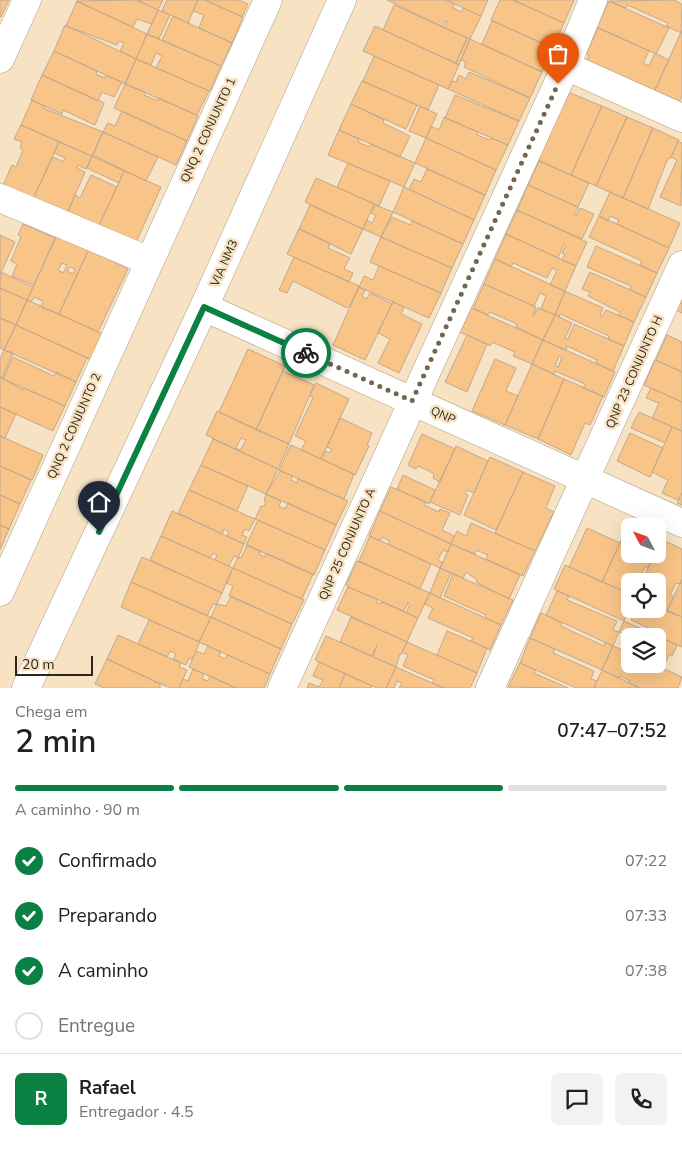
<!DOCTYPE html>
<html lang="pt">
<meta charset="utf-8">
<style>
:root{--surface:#fff;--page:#f2f2f2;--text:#202124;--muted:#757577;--line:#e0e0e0;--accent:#0b8043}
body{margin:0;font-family:"Nunito Sans",sans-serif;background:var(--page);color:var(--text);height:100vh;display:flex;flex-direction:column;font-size:19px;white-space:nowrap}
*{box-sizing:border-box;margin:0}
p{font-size:16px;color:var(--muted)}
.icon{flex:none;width:28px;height:28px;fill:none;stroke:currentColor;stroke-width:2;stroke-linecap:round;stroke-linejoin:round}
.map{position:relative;height:688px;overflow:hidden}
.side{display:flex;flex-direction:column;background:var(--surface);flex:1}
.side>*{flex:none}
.needle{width:32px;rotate:311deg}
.fabs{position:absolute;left:621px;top:518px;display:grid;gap:10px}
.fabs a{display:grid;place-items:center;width:45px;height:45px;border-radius:8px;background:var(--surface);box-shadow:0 5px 20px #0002;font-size:25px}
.scale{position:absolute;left:15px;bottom:12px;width:78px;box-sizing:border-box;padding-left:5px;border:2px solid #2c2519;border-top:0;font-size:14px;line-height:18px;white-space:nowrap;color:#2c2519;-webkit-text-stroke:4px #f7e2c3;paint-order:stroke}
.pin{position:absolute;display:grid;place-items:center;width:42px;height:42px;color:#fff;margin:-51px -21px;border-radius:50% 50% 50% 0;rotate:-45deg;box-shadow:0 0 5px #0007}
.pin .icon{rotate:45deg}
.courier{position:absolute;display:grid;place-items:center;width:50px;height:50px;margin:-25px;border:4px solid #0b8043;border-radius:50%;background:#fff;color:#222;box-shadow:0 1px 6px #0007}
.summary em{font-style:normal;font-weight:600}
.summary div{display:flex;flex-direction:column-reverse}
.summary{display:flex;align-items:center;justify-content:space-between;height:85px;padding:0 15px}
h1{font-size:32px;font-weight:600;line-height:38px}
.bar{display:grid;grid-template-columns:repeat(4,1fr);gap:8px 5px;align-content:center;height:60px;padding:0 15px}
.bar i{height:6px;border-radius:4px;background:var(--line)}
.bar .current{background:var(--accent)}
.bar p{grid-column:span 4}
.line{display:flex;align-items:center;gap:12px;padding:0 15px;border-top:1px solid var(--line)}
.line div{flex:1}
.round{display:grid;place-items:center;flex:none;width:52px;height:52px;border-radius:8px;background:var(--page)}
ol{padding:0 15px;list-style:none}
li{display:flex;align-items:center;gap:15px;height:55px}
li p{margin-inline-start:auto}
li .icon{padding:5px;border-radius:50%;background:var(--accent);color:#fff;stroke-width:4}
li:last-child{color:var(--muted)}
li i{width:28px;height:28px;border:2px solid var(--line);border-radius:50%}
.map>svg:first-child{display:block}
.building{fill:#f8c488;stroke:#c1a98e;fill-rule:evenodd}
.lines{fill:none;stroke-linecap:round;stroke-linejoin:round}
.minor-casing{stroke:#b29f81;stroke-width:29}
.secondary-casing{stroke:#b29f81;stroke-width:29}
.minor{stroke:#fff;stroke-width:28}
.secondary{stroke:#fff;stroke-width:28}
.done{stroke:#736754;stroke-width:5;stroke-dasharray:0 9}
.route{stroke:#0b8043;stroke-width:6}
.labels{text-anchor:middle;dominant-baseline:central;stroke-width:5;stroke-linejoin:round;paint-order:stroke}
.street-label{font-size:12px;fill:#2c2519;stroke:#f7e2c3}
</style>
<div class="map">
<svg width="682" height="688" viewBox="0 0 682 688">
<rect width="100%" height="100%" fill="#f7e2c3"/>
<!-- building -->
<path class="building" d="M0 0H9L1 17 0 16Z
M137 0H163L158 10Z
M137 0 158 10 152 24 137 19 133 27 76 1Z
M167 0H198L188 23 162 11Z
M198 0H205L243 17 232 43 199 28 204 15 193 11Z
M205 0H239L248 4 242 17Z
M387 0H446L454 4 453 8 462 12 463 8 481 16 470 39 445 28 448 22 446 21 443 27Z
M446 0H488L481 16Z
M500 0H513L564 23 553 48 491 20Z
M513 0H574L564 23Z
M674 0 682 4 681 33 666 26 668 23 627 5 626 8 609 1Z
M77 1 147 34 136 59 120 51 124 43 119 41 117 45 66 26Z
M609 1 669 28 656 54 597 27Z
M394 5 467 38 456 63 383 30Z
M158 10 170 15 159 39 147 34Z
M173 16 232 43 221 66 162 40Z
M492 21 553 48 542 72 482 44Z
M65 25 136 59 125 84 54 51Z
M375 26 459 65 448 89 363 51Z
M598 28 649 51 643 63 649 66 655 53 669 60 654 92 587 61 589 55 586 54Z
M682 30V96L678 104 653 94Z
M147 34 221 66 210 91 156 68 162 56 156 53 151 65 136 59Z
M467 38 470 39 461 60 459 65 456 63Z
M470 39 542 72 530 98 464 67 466 62 461 60Z
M54 51 97 71 96 74 105 78 106 75 122 82 114 97 102 92 98 101 42 75Z
M374 56 439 85 428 110 363 81Z
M136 59 209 91 197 115 125 84Z
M469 72 530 98 519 121 448 89 452 81 456 82 459 75 466 79Z
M42 75 104 103 95 125 63 110 62 114 31 100Z
M362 81 417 105 406 129 351 104Z
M125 84 145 92 144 95 158 101 159 98 198 116 187 141 114 108Z
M568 92 602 106 571 175 538 160Z
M455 95 519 121 508 145 445 118Z
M32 100 45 106 43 108 103 132 92 156 21 125Z
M351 104 384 120 383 123 410 136 400 157 339 130Z
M420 106 437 114 426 138 409 131Z
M602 106 627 117 596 186 571 175Z
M122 111 187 141 176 165 103 132 108 123 115 126Z
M444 117 478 132 477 135 490 140 491 138 508 145 496 170 426 138 431 126 439 130Z
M627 117 653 128 623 198 596 186Z
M21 125 59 142 31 203 1 190 12 165 16 167 23 150 20 148 22 142 14 139Z
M653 128 679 140 670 159 668 158 648 209 623 198Z
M339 130 359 139 358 142 369 147 371 144 415 163 404 187 328 155Z
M103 132 158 157 146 181 93 155Z
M426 138 496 170 485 195 415 163Z
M678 141 682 143 681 206 660 197 677 160 671 157Z
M59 142 92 156 86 169 78 165 77 168 85 172 65 218 31 203 53 157 63 162 65 158 54 153Z
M92 156 124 171 119 183 87 168Z
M539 161 589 183 578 207 528 185Z
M348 163 390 181 379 206 337 187Z
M427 169 485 195 474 220 409 189 414 179 421 182Z
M124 171 161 187 133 249 96 232Z
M91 175 117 187 95 234 65 218 75 195 80 198Z
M316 178 374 204 363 229 305 202Z
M528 185 578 207 574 215 576 216 580 208 594 214 582 239 517 210Z
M404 187 474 220 463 244 393 212Z
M610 192 680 223 669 248 617 224 619 220 610 216 608 221 599 216Z
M310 205 363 229 351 254 299 229Z
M375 205 393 212 381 237 363 229 367 220 372 223 376 215 371 213Z
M517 210 587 242 576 266 562 260 565 254 562 253 566 245 564 244 558 258 506 234Z
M599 216 669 248 657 273 640 265 642 261 589 237Z
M392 217 410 225 412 221 463 244 452 268 381 237Z
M23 224 55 238 34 285 12 276 17 264 11 261 21 237 18 235Z
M299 229 330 243 328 248 350 258 344 269 353 273 349 282 287 254Z
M506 234 576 266 565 291 550 285 557 270 552 268 547 278 513 263 511 267 495 259Z
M0 235 15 242 0 275Z
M57 235 89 249 59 314 41 307 43 301 34 297 31 302 27 300ZM62 263 67 265 63 273 58 270ZM70 267 75 269 73 274 67 271Z
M381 237 452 268 441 293 370 262Z
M596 246 657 273 646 297 630 290 631 286 587 267Z
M89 249 128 269 98 332 59 314Z
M294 257 359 286 350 306 347 308 293 281 287 293 279 290Z
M495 259 565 291 555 315 541 309 546 296 540 293 534 306 484 284Z
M379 266 441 293 429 318 359 287 364 276 373 280Z
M1 272 33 287 27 300 0 288Z
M590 272 646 297 634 322 618 315 620 312 588 296 590 292 582 289Z
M484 284 536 307 533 316 538 308 555 315 543 340 516 327 517 324 490 312 488 315 473 308Z
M359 287 365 290 362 296 367 299 370 293 392 304 365 360 333 345Z
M0 288 27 300 16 325 0 318Z
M565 291 603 308 600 316 602 317 606 310 634 322 624 346 608 339 609 336 560 314 559 317 555 315Z
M682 298V313L676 310Z
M27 300 103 334 92 360 16 325Z
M393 302 404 307 401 314 422 324 399 373 378 363 390 339 378 333Z
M471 308 543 340 532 364 513 356 515 352 492 342 490 346 487 344 460 332Z
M555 315 572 323 565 338 568 339 574 324 624 346 613 371 596 363 597 360 567 346 566 350 543 340Z
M0 318 16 325 4 350 0 348Z
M16 325 87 358 76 382 4 350Z
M467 335 487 344 467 392 445 382Z
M667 335 682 342V372L656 360Z
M543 340 615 372 604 397 583 388 585 384 555 371 554 374 532 364ZM559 356 562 357 558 367 555 366Z
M248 349 285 366 256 430 219 412Z
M4 350 13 353 2 378 0 377V359Z
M13 357 54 376 56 372 76 382 65 406 3 379Z
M495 359 516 368 506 391 518 396 505 425 472 411Z
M655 360 682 372V402L644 385Z
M532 364 564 379 538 439 505 425Z
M283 371 314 385 289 444 256 430Z
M0 377 23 390 24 388 65 406 53 431 0 407Z
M564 379 603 396 590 425 585 423 571 455 538 439Z
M316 383 349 399 321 459 301 450 306 441 295 436 313 397 310 396Z
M651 388 682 402V431L652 418 659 403 646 398Z
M0 407 16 414 5 438 0 436Z
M217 411 289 444 278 469 206 435ZM241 438 246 440 240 450 236 448Z
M639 412 672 427 665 443 631 428Z
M340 418 372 433 367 445 369 446 355 475 321 459 325 451 330 453 332 449 327 447Z
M672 427 682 431V493L678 500 662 493 668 480 652 472Z
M630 433 663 448 650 477 617 461Z
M422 434 455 449 440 482 433 478 434 474 431 472 418 466 416 469 409 466V463Z
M0 436 43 455 32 480 0 466Z
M213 439 278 469 266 494 201 465Z
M291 445 354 474 344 499 279 470Z
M456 446 488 461 474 493 467 490 465 494 468 495 460 515 430 502Z
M490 457 523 472 496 530 464 515Z
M201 465 248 486 237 511 189 490Z
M0 466 31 480 20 504 0 495Z
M280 471 293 476 291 480 297 483 298 479 348 501 336 525 266 494Z
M523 472 555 486 546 508 554 512 535 551 495 533Z
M403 475 435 490 429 504 397 489Z
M391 487 426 502 424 505 439 512 440 509 450 513 442 530 454 536 451 544 380 511Z
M189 490 255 519 249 531 245 529 242 535 247 537 244 544 227 536 229 532 224 529 222 534 178 513Z
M682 493V505L677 503Z
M266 494 281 501 279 506 285 509 288 503 336 525 325 550 255 519 261 506 263 507 266 502 264 501Z
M0 495 20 504 9 529 0 525Z
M172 511 244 544 238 558 234 556 229 566 215 560 217 555 213 553 210 558 161 536Z
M380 511 451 544 448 552 443 550 438 560 443 563 440 568 388 544 390 541 382 537 380 541 369 536Z
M258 520 325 550 314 575 246 545Z
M630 521 641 526H630V554H654L648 569 645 567 638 581H630V594L602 582Z
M471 523 535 551 523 576 486 559 488 555 476 550 475 554 451 544 457 531 466 536Z
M0 525 9 529 0 550Z
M587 528 620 543 602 582 569 567Z
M658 533 662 535 658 546Z
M161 536 233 568 222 593 150 560Z
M370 536 431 564 420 589 359 561Z
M661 539 682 549V579L680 584 676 583 670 595 674 597 667 611 658 606V581H642L654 554H658Z
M451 544 520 575 509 599 476 582 477 580 466 572 463 578 440 568Z
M247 545 261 551 259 554 265 557 266 553 313 574 302 599 233 568 238 557 241 558Z
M142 557 222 593 216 605 213 604 207 616 131 582Z
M357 561 430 593 418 618 406 613 410 604 408 603 404 611 348 587 346 585Z
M565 565 630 594V608L624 621 554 589Z
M233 568 304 600 292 624 229 596 233 586 226 583Z
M440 568 451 573 440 598 430 593Z
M453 574 513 600 501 625 485 618 486 615 444 596Z
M682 579V617L667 611Z
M131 582 211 617 199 642 121 607Z
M348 587 377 599 376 602 381 604 382 602 418 618 407 642 337 610Z
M557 591 569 596 567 600 617 621 613 630 619 632 613 646 546 615Z
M430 593 501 625 490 650 471 641 473 638 428 618 433 608 424 604Z
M231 596 292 624 281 649 211 617 217 604 226 606Z
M658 606 682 617V647L658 637 659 633 631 620 633 616 627 614 630 608 658 609Z
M541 613 562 623 561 626 604 646 605 642 613 646 602 670 530 638Z
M211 617 281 649 270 674 199 642Z
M351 617 407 642 401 655 400 654 396 667 373 657 377 645 372 656 340 642Z
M149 620 200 642 192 660 189 658 186 665 173 659 176 654 170 651 167 657 138 644Z
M624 621 657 636H630V649L622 646 627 635 619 632Z
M447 631 487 648 477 673 437 655Z
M118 635 181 663 179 667 187 670 179 688H170L107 659Z
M326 636 396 667 386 688H377L315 660Z
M658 636 677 645 672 656 669 654 665 664 658 661Z
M530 638 555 649 553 653 594 671 591 679 597 681 594 688H576L520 663Z
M407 642 477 673 470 688H444L432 683 434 680 403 666 408 655 402 652Z
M208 646 221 652 219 656 225 659 227 655 270 674 264 688H236L189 667 196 651 204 654Z
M613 646 630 653V664H653L682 677 678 688H640L629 683 630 681 620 676 619 678 602 670Z
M107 659 160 684V688H104L95 684Z
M319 662 345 674 339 688H307L309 683 319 687 323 680 313 676Z
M520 663 535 670 534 673 568 688 508 687Z
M396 667 432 683 444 688H399L402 683 397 681 394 688H386Z
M193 669 204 674 202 679 208 681 210 676 236 688H179L183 679 188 681Z
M602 670 619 678 640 688H594Z
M345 674 372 686 371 688H339Z"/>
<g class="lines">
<defs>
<path id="minor" d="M0 59 27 0
M566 66 682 118
M0 198 149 261
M204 307 682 523
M0 592 268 0
M282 688 566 66 593 0
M490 688 682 265"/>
<path id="secondary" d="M26 688 204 307 342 0"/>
</defs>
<!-- minor casing -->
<use href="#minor" class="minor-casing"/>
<!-- secondary casing -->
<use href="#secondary" class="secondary-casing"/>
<!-- minor -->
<use href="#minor" class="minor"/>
<!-- secondary -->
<use href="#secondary" class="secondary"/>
</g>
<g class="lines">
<!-- done -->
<path class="done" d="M306 353 412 401 558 84"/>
<!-- route -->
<path class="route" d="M99 532 204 307 306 353"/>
</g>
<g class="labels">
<!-- street labels -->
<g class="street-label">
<text transform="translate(208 130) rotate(-65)">QNQ 2 CONJUNTO 1</text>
<text transform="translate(224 263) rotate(-66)">VIA NM3</text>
<text transform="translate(634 372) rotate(-66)">QNP 23 CONJUNTO H</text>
<text transform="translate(443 415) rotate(24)">QNP</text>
<text transform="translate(74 426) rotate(-66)">QNQ 2 CONJUNTO 2</text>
<text transform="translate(347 544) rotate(-66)">QNP 25 CONJUNTO A</text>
</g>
</g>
</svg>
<div class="fabs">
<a><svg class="needle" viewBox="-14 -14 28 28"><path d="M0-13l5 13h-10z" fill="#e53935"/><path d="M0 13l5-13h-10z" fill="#757577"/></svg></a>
<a><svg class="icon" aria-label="locate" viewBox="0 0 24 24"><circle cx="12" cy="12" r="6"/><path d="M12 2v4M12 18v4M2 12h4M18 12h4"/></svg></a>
<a><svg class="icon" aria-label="layers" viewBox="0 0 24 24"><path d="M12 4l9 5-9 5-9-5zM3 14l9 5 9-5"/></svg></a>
</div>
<div class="scale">20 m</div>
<div class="pin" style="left:558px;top:84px;background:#ea580c"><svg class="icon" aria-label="bag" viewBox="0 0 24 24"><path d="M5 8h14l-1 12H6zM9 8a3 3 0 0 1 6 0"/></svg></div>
<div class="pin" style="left:99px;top:532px;background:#1f2937"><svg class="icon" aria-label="home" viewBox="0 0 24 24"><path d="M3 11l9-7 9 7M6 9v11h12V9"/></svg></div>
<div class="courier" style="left:306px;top:353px"><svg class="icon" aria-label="bike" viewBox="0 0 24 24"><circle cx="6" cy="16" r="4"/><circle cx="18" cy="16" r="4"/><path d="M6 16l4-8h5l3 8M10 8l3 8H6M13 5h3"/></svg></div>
</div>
<section class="side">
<div class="summary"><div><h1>2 min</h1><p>Chega em</p></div><em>07:47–07:52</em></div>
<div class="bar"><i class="current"></i><i class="current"></i><i class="current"></i><i></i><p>A caminho · 90 m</p></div>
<ol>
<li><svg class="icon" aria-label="check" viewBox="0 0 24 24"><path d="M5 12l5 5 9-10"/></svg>Confirmado<p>07:22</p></li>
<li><svg class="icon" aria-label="check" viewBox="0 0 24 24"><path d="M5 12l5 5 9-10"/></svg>Preparando<p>07:33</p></li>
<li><svg class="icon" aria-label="check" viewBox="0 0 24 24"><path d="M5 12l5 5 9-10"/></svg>A caminho<p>07:38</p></li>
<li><i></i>Entregue</li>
</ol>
<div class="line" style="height:90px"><b class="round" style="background:var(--accent);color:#fff">R</b><div><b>Rafael</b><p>Entregador · 4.5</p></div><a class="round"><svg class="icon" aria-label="chat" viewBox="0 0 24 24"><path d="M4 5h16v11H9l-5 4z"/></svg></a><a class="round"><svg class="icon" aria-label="phone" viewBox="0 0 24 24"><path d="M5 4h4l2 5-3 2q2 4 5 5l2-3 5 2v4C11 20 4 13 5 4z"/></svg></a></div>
</section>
